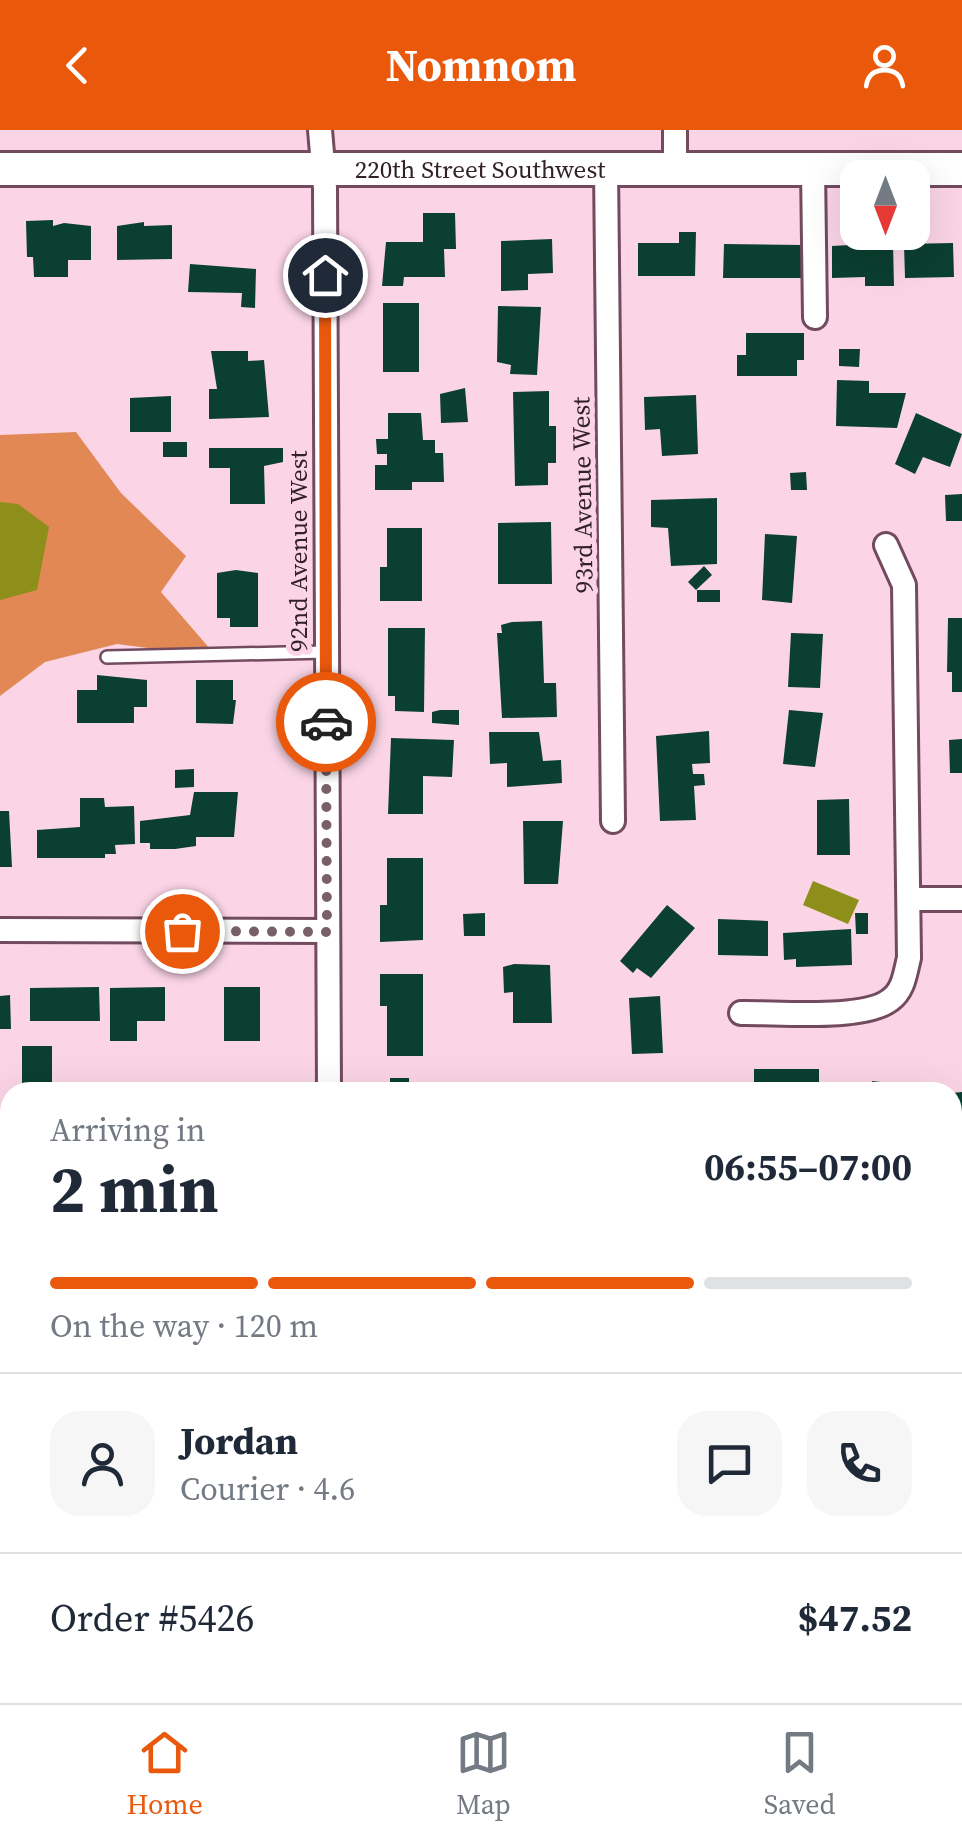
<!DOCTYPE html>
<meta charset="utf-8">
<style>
:root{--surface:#fff;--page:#f6f6f7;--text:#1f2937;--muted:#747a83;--line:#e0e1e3;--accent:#ea580c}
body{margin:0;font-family:"Source Serif 4",serif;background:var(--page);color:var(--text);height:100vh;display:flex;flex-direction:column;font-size:38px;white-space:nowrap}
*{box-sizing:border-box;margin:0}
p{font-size:32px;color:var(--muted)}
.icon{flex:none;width:55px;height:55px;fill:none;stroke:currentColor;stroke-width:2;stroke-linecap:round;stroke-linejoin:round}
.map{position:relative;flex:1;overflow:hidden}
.drawer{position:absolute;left:0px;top:952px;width:962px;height:622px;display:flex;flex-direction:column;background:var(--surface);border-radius:30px 30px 0 0;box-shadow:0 10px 40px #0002}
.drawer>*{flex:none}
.needle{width:65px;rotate:180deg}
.tools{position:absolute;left:840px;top:30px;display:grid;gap:20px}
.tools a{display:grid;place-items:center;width:90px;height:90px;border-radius:20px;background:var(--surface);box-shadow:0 10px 40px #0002;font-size:50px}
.pin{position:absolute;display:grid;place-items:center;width:85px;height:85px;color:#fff;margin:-42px;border:5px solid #fff;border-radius:50%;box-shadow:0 2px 10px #0007}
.courier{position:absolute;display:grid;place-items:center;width:100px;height:100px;margin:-50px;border:8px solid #ea580c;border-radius:50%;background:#fff;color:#222;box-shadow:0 2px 12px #0007}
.headline em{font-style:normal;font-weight:700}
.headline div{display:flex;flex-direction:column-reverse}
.headline{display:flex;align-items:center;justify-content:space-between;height:170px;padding:0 50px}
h1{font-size:65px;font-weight:700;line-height:75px}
.bar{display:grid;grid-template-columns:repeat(4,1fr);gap:15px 10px;align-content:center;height:120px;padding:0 50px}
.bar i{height:12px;border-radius:8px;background:var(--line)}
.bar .selected{background:var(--accent)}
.bar p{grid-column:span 4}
.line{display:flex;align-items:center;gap:25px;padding:0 50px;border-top:2px solid var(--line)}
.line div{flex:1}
.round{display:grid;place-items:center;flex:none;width:105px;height:105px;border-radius:30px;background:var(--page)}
header{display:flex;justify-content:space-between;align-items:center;height:130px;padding:0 50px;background:var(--accent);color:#fff;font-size:45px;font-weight:700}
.menu{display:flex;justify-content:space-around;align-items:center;height:140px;border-top:2px solid var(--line);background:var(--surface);font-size:28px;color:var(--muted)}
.menu a{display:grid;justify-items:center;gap:5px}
.menu .selected{color:var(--accent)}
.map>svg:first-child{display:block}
.forest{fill:#e18855}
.water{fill:#8e8e1b}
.building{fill:#0b3f30}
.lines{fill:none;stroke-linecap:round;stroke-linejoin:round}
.service-casing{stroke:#724b5e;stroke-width:16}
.minor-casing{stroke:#724b5e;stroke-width:28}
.secondary-casing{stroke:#724b5e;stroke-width:38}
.service{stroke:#fff;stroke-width:11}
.minor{stroke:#fff;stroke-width:22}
.secondary{stroke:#fff;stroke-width:32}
.done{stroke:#78606b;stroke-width:10;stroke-dasharray:0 18}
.route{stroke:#ea580c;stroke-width:12}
.labels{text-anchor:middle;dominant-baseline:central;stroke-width:10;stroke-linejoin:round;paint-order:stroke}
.street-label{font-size:25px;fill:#322129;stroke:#fbd5e6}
</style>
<header><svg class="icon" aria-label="back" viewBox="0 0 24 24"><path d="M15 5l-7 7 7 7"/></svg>Nomnom<svg class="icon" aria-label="person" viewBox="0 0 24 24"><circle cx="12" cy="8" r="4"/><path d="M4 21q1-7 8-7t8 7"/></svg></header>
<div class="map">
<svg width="962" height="1573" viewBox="0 0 962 1573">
<rect width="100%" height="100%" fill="#fbd5e6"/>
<!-- forest -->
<path class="forest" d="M76 302 121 363 186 426 161 462 217 527 117 514 45 532 0 566V305Z"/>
<!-- water -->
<path class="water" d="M0 372 18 374 49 397 37 460 0 470Z
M813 751 859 770 848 794 803 775Z"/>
<!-- building -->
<path class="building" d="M423 83H455L456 119H444L445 147H404L403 156H382L386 112H423Z
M53 90V96L64 93 91 96V130H68V147H34L33 127H27L26 91Z
M144 92V96L172 95V129L117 130V96Z
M679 102H696L695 146H638V113H679Z
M552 109 553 143 528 144V160L501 161V111Z
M953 113 954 147 905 148 904 114Z
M724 114 801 115V148H723Z
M867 114H893L894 156H865V147L832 148V116Z
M190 134 256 139 255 178 241 177 242 163 188 162Z
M383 173H419V242H383Z
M498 176 541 177 537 245 510 244 511 235 497 232Z
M746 203H804V230H797V246H737V225H746Z
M839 219H860L859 237 839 236Z
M211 221H248V231L264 230 269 287 209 289V259H217Z
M837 250 869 251V263H906L897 298 836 296Z
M465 258 468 292 441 293 440 264Z
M549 261V296H556V333H548V355L515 356 513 262Z
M696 265 698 324 662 326 660 299 645 300 644 267Z
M171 266V302H130V268Z
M388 283H421L423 310H435V323H443L444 352H412V360H375V335H387V324H377L376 309H388Z
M916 283 962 304 950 337 923 327 915 344 895 334Z
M163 312H187V327H163Z
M209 318H283V332L264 336 265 374H230V338H209Z
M806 342 807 360H791L790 343Z
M962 364V391H946L945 365Z
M717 368V434L671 436 668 398 651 397V370Z
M551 392 552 454H498V393Z
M387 398H422V471H380V437H387Z
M765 404 797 406 792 473 762 470Z
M704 436 712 445 696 460 688 452Z
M236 440 258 443V497H230V488H217V443Z
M697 460H720V472H697Z
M948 488H962V562H952V542H947Z
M542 491 544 553H556L557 587 502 588 497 503H502L501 495 512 492Z
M388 498H425L424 582 395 581V566H388Z
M791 503 823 504 820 558 788 557Z
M97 545 147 550V577H134V593H77V560H97Z
M196 550H233V570H236L233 594 196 593Z
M440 580H459V595L432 593V582Z
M789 580 823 583 815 637 783 634Z
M709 601 710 633 692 634 693 644H704L705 655 694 656 696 690 660 691 656 606Z
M489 602H539L543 631 561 630 562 653 507 657V633L490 634Z
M391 608 454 610 452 647 423 646V684H388Z
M962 609V643H950L949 610Z
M194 639V657L175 658V640Z
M194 662H238L234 707H196V716L175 719H150V713H140V691L190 685Z
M80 668H104L105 677 134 676 135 714 115 715 116 724H105V728H37V700L80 697Z
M849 669 850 725H817V670Z
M0 681H9L12 737H0Z
M523 691H563L558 754H524Z
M387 728H423V810L380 812V775H387Z
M667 775 695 798 651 848 637 838 633 843 620 831Z
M485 783V806H464L463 784Z
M855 783H868V804H856Z
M718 789 768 791V826L718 825Z
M851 799 852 835 796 837V829L784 830 783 803Z
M514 834 550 835 552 893H513V862L504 863 503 837Z
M380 844H423V926H387V876H380Z
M99 857 100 891H30V858Z
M165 857V891H137V911H110V858Z
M224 857H260V911H224Z
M10 865 11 899H0V866Z
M660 866 663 923 632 924 629 868Z
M22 916H52V953H22Z
M754 939H819V962H754Z
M390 948H409V958H423V962H390Z
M872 951 898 954 897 962H871Z
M962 962V1000L956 1001 952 963Z
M0 1045 10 1051V1107L0 1101Z
M960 1126 961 1162H952V1127Z
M6 1242 10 1247V1298L0 1306V1246Z
M952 1278H962V1316L952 1317Z
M0 1450H10V1484H0Z
M952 1474H962L960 1526H952Z"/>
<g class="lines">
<defs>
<path id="service" d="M107 527 326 522"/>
<path id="minor" d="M320 0 325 58 329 962
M675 0V37
M606 38 613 691
M813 38 815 187
M909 769H962
M0 800 327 801
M741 883C776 882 863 891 890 870 904 860 905 843 909 828L904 455 886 415
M952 1223H962
M0 1555H10
M333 1565V1573"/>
<g id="secondary">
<path id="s1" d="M0 39H962"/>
</g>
</defs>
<!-- service casing -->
<use href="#service" class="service-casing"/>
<!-- minor casing -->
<use href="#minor" class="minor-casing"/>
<!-- secondary casing -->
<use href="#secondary" class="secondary-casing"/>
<!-- service -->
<use href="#service" class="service"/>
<!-- minor -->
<use href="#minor" class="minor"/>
<!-- secondary -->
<use href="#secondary" class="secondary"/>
</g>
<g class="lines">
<!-- done -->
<path class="done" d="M182 801 327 802 326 592"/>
<!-- route -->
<path class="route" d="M325 145 326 592"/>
</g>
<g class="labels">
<!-- street labels -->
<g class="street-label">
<text stroke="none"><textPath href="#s1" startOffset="480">220th Street Southwest</textPath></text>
<text transform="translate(582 365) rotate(-91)">93rd Avenue West</text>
<text transform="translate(298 421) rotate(-90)">92nd Avenue West</text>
</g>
</g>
</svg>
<div class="tools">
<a><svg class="needle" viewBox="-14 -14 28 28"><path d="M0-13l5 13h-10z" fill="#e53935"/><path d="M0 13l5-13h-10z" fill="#747a83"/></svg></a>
</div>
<div class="pin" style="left:182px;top:801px;background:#ea580c"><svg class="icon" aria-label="bag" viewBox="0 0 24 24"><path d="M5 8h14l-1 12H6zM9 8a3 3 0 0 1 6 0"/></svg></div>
<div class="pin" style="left:325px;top:145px;background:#1f2937"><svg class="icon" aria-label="home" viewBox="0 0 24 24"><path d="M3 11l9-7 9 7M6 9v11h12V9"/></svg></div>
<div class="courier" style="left:326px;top:592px"><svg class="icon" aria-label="car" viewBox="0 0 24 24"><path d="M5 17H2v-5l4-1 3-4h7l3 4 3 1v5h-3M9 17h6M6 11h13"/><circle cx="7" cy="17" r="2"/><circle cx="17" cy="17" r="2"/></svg></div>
<section class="drawer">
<div class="headline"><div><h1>2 min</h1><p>Arriving in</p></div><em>06:55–07:00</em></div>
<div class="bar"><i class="selected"></i><i class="selected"></i><i class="selected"></i><i></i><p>On the way · 120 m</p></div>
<div class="line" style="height:180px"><a class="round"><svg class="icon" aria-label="person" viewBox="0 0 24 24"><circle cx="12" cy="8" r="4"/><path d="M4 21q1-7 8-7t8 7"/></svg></a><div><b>Jordan</b><p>Courier · 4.6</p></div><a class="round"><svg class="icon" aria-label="chat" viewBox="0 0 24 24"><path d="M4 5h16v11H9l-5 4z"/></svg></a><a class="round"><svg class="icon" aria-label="phone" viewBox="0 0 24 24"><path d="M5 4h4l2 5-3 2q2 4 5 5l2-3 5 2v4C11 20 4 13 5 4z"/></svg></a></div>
<div class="line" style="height:130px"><div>Order #5426</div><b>$47.52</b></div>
</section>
</div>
<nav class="menu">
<a class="selected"><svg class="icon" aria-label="home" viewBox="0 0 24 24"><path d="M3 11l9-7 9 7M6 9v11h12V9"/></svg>Home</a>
<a><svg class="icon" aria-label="map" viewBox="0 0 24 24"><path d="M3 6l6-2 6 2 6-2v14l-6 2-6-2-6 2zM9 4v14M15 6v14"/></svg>Map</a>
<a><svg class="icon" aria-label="saved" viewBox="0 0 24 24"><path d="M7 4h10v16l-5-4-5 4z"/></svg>Saved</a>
</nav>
